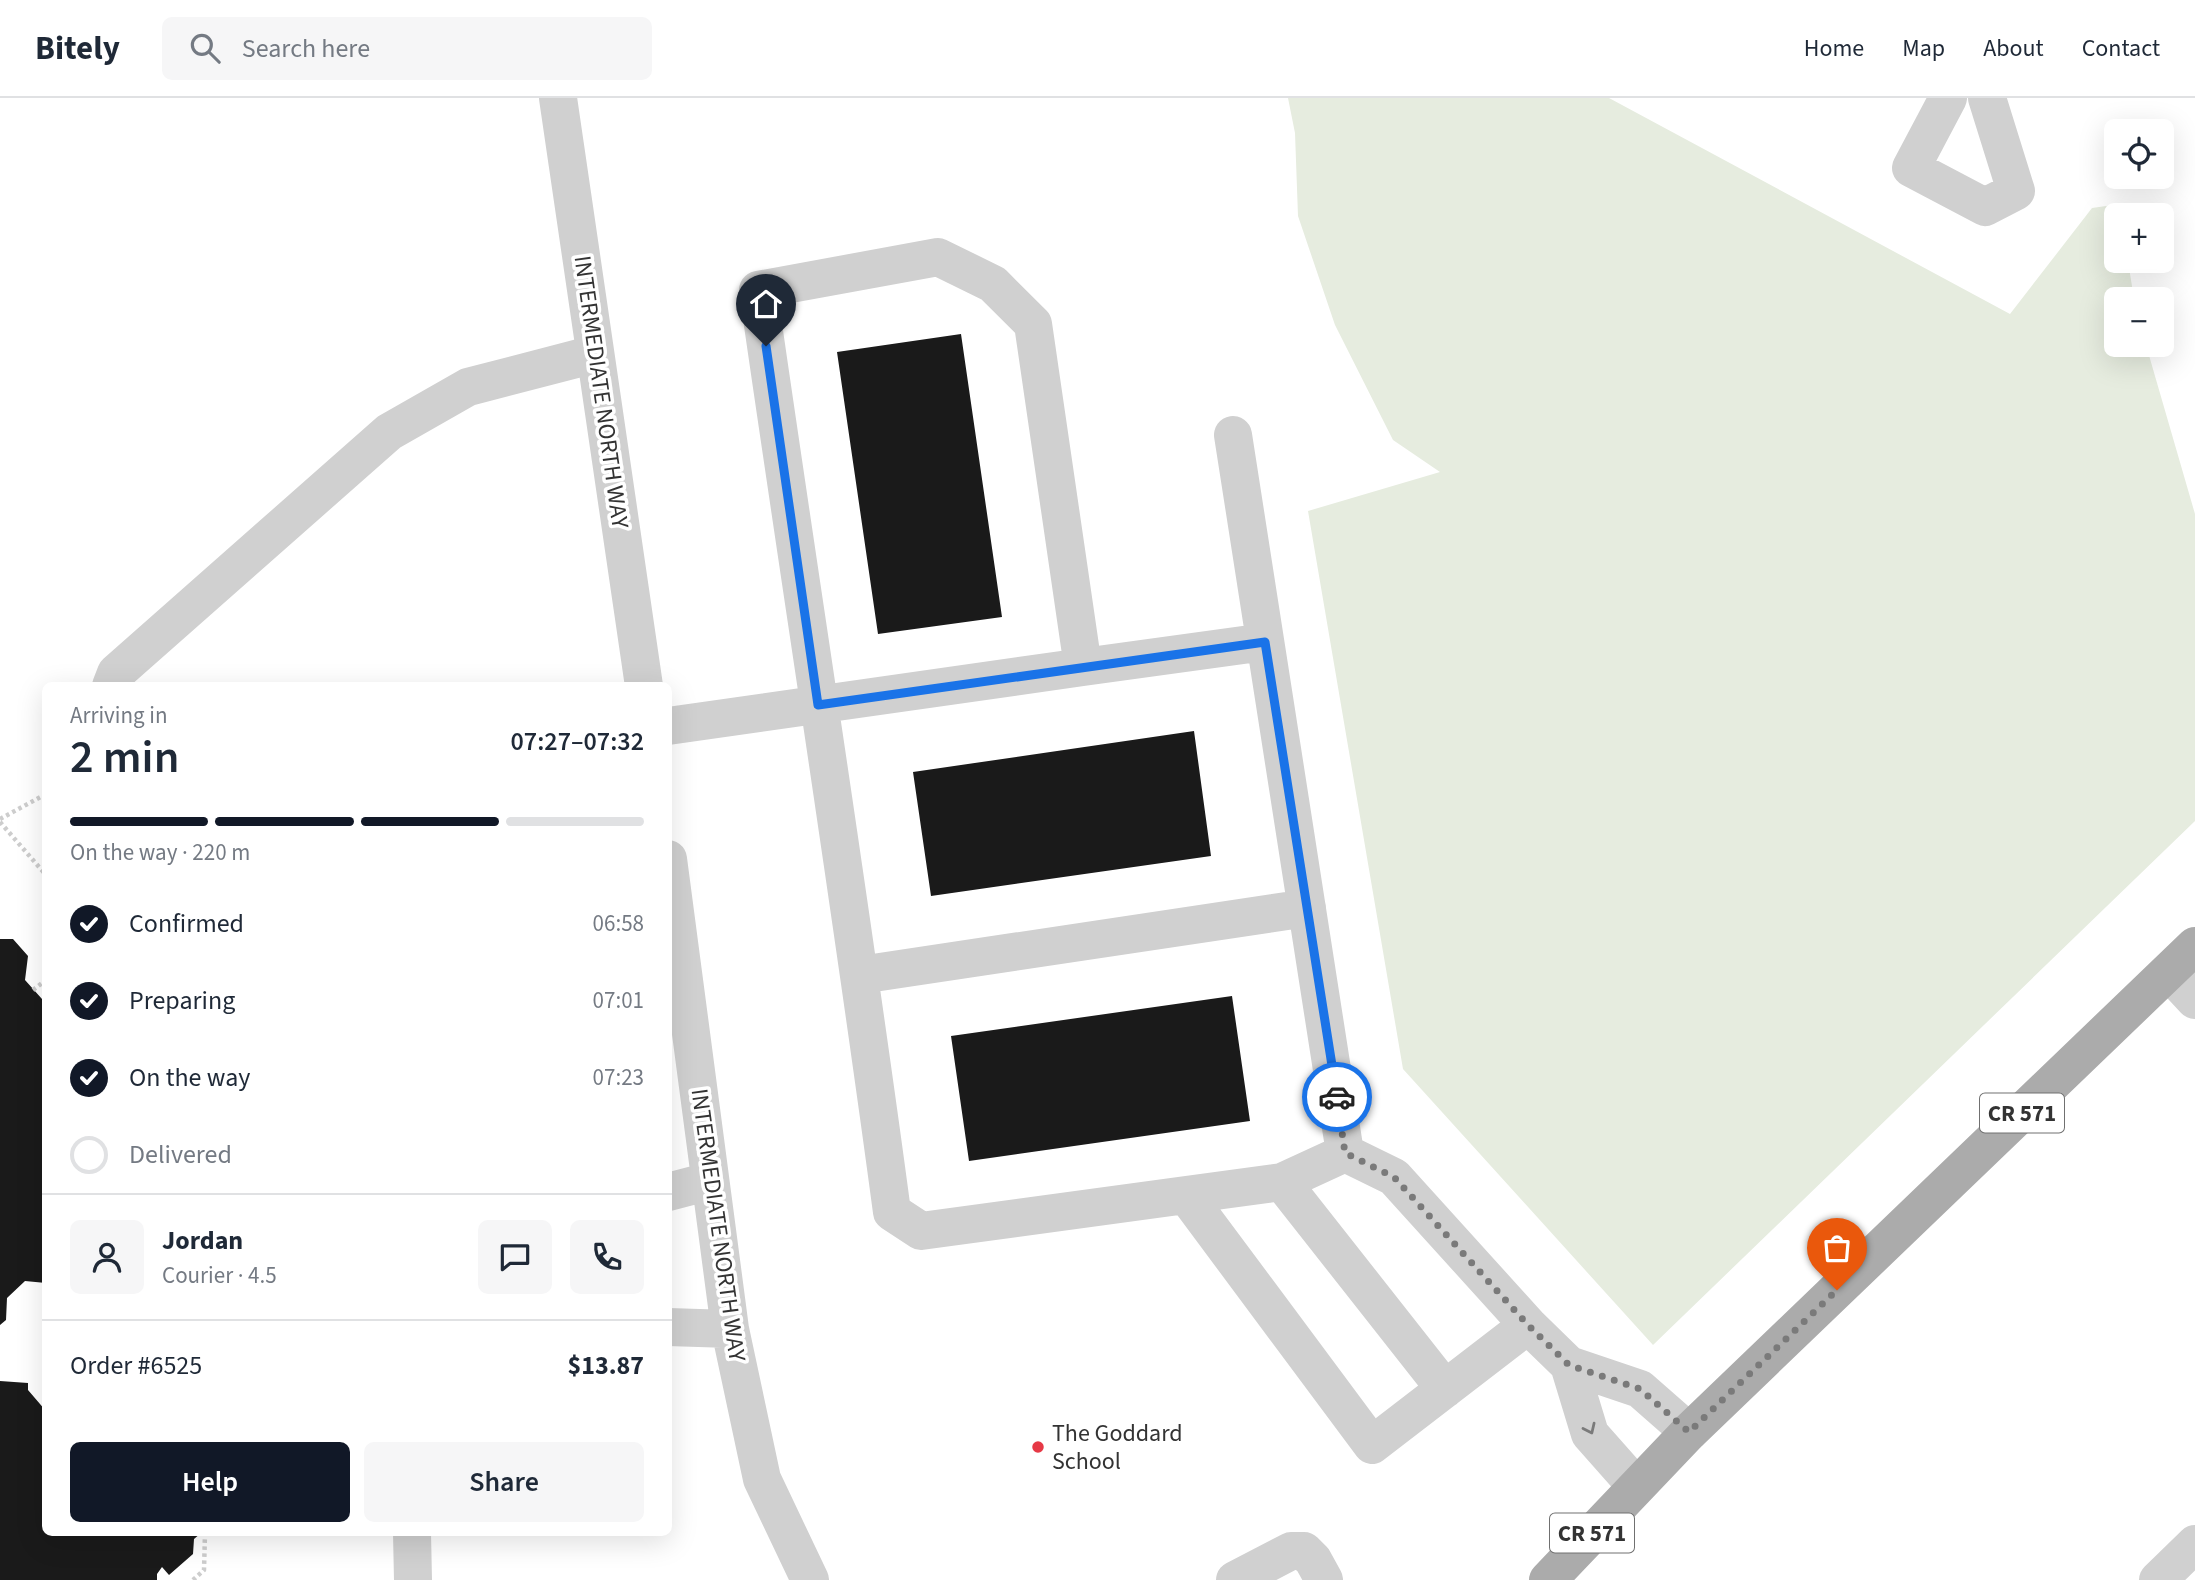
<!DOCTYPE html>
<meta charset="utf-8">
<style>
:root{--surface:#fff;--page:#f6f6f7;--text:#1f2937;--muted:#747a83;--line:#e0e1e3;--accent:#111827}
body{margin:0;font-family:"Source Sans 3",sans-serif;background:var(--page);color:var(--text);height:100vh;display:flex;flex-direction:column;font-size:26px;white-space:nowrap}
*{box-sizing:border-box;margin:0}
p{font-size:23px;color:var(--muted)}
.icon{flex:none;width:38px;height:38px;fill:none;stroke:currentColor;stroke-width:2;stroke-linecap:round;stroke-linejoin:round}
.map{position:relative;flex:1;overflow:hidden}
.drawer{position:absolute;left:42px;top:584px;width:630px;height:854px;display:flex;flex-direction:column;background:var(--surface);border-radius:10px;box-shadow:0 7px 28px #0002}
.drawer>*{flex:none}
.fabs{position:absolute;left:2104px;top:21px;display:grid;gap:14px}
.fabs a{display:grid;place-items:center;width:70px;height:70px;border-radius:10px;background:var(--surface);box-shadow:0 7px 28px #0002;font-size:35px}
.pin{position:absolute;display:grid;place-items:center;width:60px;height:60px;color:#fff;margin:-72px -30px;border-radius:50% 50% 50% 0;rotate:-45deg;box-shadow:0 0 7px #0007}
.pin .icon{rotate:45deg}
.courier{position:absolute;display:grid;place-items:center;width:70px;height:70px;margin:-35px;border:5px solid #1a73e8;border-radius:50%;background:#fff;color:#222;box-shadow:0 2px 9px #0007}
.head em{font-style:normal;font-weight:600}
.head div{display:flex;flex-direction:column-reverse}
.head{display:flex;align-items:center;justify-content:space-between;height:119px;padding:0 28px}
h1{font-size:46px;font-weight:600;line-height:52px}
.bar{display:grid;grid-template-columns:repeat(4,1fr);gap:10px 7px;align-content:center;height:84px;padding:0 28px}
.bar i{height:9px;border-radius:5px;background:var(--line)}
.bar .on{background:var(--accent)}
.bar p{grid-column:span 4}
.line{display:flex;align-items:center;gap:18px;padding:0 28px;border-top:2px solid var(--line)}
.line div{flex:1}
.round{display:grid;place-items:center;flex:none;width:74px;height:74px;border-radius:10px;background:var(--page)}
ol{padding:0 28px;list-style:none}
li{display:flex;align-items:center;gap:21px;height:77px}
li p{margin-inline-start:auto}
li .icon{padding:7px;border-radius:50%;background:var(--accent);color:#fff;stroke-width:4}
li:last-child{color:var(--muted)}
li i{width:38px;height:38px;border:4px solid var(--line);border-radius:50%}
.action{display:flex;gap:14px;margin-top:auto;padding:14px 28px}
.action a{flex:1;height:80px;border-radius:10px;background:var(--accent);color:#fff;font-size:28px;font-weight:600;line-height:80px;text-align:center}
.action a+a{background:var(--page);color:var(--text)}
header{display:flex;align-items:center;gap:42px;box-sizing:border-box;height:98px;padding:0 35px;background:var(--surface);border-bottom:2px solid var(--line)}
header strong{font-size:33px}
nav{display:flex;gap:38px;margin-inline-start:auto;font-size:24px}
.search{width:490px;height:63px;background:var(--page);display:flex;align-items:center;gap:18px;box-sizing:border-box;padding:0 24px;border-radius:10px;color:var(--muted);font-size:26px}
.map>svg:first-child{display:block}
.green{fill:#e6ecdf}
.building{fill:#1a1a1a}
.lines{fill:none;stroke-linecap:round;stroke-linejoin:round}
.path{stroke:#cdcdcd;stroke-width:4.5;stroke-dasharray:3.5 3.5;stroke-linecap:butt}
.minor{stroke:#d0d0d0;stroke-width:38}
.major{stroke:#ababab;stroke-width:38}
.oneway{stroke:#7a7a7a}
.done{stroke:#7a7a7a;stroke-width:7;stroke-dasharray:0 12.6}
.route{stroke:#1a73e8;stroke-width:9}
.poi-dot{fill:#e63946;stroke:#fff;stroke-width:2.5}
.labels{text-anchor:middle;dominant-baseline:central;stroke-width:7;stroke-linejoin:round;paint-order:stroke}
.shield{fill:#fff;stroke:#707070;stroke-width:2}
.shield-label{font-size:23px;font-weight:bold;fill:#333}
.street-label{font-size:24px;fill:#333;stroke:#fff}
.poi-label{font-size:24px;fill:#333;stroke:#fff;text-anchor:start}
</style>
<header>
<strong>Bitely</strong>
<div class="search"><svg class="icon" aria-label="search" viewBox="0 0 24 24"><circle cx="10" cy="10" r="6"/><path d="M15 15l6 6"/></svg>Search here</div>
<nav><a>Home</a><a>Map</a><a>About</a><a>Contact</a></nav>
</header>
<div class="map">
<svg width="2195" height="1482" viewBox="0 0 2195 1482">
<rect width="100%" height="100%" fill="#fff"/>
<!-- green -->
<path class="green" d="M1288 0H1609L2010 216 2092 110 2120 106 2121 117H2116V163H2128L2134 201H2116V247H2146L2195 416V723L1653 1247 1403 971 1308 413 1440 374 1393 342 1335 227 1298 118 1295 35Z"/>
<!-- building -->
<path class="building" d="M961 236 1002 519 878 536 837 254Z
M1194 633 1211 758 931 798 913 674Z
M0 841H13L28 858 25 882 42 901H46V1185L25 1183 7 1200 6 1222 0 1227Z
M1232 898 1250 1023 969 1063 951 938Z
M0 1283 28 1285V1292L46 1313V1435H201L194 1441 193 1456 169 1477 162 1469 157 1476V1482H0Z"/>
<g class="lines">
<!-- path -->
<path class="path" d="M0 721 46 696
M0 724 46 777
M33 892 46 882
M193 1482 204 1472 205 1435"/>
<!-- minor -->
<path class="minor" d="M558 0 644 588
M1948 0 1911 70 1985 109 2016 93 1987 0
M1233 337 1345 1055 1394 1079 1528 1227 1569 1267 1640 1291 1689 1334
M1265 544 1083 569 1033 226 993 186 938 159 758 192C802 499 851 806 892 1114L921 1133 1186 1097 1372 1347 1528 1227
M111 588 116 575 389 334 468 289 595 256
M668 628 1083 569
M668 761 730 1231 762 1381 810 1482
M2169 874 2195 902
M860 877 1307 810
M1282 1084 1445 1291
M668 1094 710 1083
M1186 1097 1282 1084 1345 1055
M668 1229 730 1231
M1569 1267 1590 1336 1636 1388
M412 1435 413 1482
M1235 1482 1291 1453H1304L1313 1462 1324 1482
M2158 1482 2195 1446"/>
<!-- major -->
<path class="major" d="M1548 1482 1689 1334 2195 848"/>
</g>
<!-- one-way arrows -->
<defs><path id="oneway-chevron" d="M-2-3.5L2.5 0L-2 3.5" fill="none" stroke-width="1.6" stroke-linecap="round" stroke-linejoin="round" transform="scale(1.75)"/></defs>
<use class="oneway" href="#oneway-chevron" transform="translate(1590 1331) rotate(65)"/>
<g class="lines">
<!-- done -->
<path class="done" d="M1337 999 1345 1055 1394 1079 1528 1227 1569 1267 1640 1291 1689 1334 1837 1192"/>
<!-- route -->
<path class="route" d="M766 248 818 607 1265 544 1337 999"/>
</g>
<!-- markers -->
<circle class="poi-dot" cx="1038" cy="1349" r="7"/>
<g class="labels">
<!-- shield labels -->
<g class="shield">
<rect x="1980" y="995.5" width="84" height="39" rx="5"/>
<rect x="1550" y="1415.5" width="84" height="39" rx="5"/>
</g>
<g class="shield-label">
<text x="2022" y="1015">CR 571</text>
<text x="1592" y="1435">CR 571</text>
</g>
<!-- street labels -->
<g class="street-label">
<text transform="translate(601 294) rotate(82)">INTERMEDIATE NORTH WAY</text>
<text transform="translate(718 1127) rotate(82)">INTERMEDIATE NORTH WAY</text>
</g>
<!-- poi labels -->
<g class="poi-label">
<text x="1052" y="1335">The Goddard<tspan x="1052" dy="28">School</tspan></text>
</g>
</g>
</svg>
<div class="fabs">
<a><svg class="icon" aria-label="locate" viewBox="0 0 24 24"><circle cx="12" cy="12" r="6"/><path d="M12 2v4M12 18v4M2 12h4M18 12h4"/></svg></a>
<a>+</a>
<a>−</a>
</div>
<div class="pin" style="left:1837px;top:1192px;background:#ea580c"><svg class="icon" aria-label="bag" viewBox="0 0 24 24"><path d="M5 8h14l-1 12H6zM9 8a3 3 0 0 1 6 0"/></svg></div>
<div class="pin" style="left:766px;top:248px;background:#1f2937"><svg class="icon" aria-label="home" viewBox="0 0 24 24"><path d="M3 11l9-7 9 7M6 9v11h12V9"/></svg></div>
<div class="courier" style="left:1337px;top:999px"><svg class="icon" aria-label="car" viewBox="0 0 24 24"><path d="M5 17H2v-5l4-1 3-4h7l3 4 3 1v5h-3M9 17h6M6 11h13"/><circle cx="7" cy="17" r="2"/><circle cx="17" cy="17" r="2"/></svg></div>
<section class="drawer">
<div class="head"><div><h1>2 min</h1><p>Arriving in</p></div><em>07:27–07:32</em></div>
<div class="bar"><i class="on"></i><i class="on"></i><i class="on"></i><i></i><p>On the way · 220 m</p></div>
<ol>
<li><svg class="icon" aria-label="check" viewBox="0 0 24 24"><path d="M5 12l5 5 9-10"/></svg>Confirmed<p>06:58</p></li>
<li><svg class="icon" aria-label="check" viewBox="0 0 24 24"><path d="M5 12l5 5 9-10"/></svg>Preparing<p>07:01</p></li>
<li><svg class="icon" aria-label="check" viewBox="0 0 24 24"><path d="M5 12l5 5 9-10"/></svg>On the way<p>07:23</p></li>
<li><i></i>Delivered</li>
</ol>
<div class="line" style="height:126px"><a class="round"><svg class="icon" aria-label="person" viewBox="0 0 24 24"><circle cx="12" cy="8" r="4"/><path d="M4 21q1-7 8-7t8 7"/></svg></a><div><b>Jordan</b><p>Courier · 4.5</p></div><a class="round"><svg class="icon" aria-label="chat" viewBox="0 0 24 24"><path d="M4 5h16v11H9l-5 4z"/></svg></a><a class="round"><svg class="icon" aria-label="phone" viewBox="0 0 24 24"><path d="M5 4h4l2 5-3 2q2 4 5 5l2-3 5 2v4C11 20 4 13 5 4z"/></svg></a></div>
<div class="line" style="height:91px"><div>Order #6525</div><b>$13.87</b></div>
<div class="action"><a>Help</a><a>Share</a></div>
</section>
</div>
